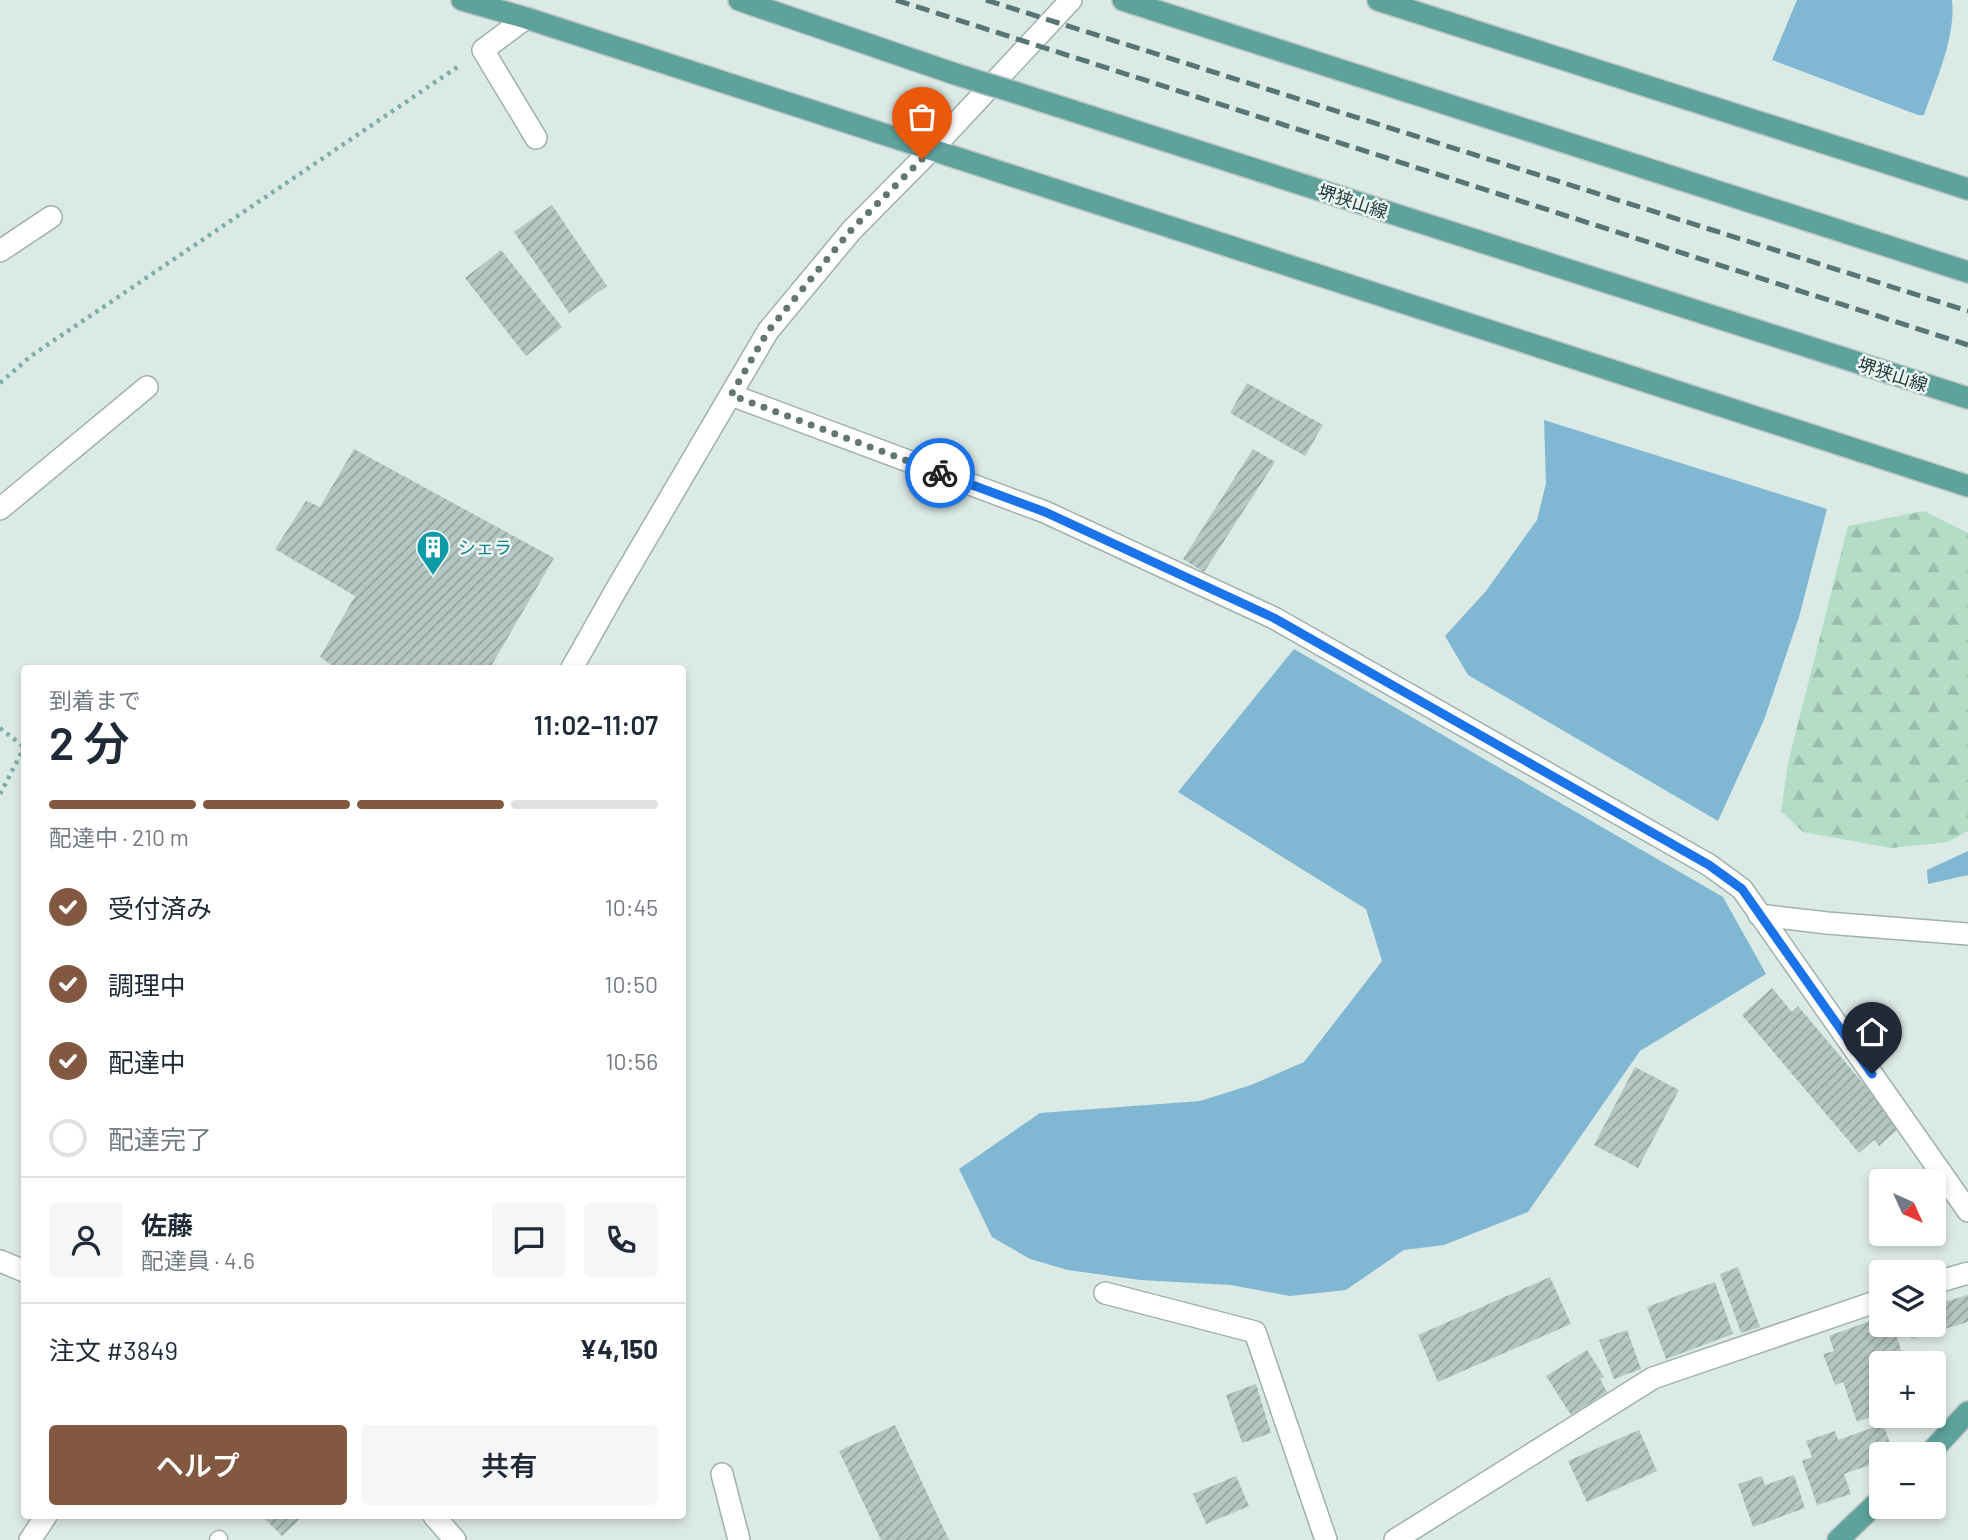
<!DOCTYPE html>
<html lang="ja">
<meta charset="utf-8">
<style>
:root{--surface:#fff;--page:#f6f6f7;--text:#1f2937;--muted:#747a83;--line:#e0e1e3;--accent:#825940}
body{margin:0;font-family:Barlow,"Noto Sans JP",sans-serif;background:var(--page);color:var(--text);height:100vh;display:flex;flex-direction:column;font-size:26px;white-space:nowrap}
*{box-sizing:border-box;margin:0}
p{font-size:23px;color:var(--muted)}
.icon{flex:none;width:38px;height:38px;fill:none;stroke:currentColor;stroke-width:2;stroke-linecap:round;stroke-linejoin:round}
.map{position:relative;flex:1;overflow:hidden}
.sheet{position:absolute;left:21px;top:665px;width:665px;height:854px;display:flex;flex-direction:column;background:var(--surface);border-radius:7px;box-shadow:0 4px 10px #0003}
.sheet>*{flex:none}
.needle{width:46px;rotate:135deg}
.tools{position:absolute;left:1869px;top:1169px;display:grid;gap:14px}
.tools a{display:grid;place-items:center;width:77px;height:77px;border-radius:7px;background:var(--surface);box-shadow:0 4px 10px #0003;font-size:35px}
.pin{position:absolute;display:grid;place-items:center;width:60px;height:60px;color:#fff;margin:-72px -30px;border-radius:50% 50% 50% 0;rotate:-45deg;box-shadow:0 0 7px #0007}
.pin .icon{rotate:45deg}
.courier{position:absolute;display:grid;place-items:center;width:70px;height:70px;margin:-35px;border:5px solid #1a73e8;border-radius:50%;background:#fff;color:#222;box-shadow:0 2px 9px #0007}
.headline em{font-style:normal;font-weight:600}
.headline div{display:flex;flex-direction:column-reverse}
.headline{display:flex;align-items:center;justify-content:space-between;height:119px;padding:0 28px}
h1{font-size:46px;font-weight:600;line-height:52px}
.bar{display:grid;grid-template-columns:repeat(4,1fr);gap:10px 7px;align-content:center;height:84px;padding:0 28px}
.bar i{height:9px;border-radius:5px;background:var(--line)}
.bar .on{background:var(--accent)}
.bar p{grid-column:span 4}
.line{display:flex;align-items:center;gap:18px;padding:0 28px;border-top:2px solid var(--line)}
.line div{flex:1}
.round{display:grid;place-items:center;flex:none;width:74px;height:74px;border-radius:7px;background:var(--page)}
ol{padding:0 28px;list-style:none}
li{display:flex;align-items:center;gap:21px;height:77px}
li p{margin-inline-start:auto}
li .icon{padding:7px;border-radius:50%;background:var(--accent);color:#fff;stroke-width:4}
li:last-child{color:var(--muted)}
li i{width:38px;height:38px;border:4px solid var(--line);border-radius:50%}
.action{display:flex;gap:14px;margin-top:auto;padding:14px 28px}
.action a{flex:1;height:80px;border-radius:7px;background:var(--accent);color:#fff;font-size:28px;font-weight:600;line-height:80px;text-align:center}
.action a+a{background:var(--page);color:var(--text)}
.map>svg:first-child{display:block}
.forest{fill:url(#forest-firs)}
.water{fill:#80b8d3}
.building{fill:url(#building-hatch)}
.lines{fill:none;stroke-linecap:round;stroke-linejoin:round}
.lane-casing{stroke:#9fb1ae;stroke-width:19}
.street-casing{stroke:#9fb1ae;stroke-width:24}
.primary-casing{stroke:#bcc4c3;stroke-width:24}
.path{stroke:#7bafa8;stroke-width:4.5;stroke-dasharray:3.5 5;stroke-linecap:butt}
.lane{stroke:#fff;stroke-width:16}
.street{stroke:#fff;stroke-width:21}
.primary{stroke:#5ea29c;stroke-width:21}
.rail{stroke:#577673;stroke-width:5;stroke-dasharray:14 7;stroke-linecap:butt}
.primary-bridge-casing{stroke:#bcc4c3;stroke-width:24;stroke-linecap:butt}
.primary-bridge{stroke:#5ea29c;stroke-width:21}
.done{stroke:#607774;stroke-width:7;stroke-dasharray:0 12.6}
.route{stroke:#1a73e8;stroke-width:9}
.labels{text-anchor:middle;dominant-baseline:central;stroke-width:5;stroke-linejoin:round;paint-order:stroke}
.street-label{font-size:18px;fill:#1e3937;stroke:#edf6f3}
.culture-label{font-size:18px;fill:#0d838f;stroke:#edf6f3;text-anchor:start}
</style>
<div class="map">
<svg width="1968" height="1540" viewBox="0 0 1968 1540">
<defs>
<pattern id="forest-firs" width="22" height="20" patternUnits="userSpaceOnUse" patternTransform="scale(1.75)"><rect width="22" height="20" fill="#b3ddc6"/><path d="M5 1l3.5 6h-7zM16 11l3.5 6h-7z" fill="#9abeab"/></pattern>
<pattern id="building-hatch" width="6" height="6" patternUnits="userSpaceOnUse" patternTransform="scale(1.75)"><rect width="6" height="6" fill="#b5c7c3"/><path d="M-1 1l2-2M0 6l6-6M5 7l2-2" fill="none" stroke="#93a39f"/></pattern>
</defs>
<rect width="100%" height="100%" fill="#dceae6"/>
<!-- forest -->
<path class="forest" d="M1924 511 1968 533V831L1948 842 1891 848 1803 832 1781 811 1788 763 1848 526Z"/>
<!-- water -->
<path class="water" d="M1797 0H1952C1956 37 1936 80 1924 115H1918L1772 60Z
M1544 420 1827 509 1799 617 1764 720 1718 821 1468 675 1445 636 1486 591 1537 520 1546 483Z
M1294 649 1723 897 1766 974 1640 1051 1528 1212 1444 1245 1404 1250 1346 1290 1290 1296 1231 1285 1140 1280 1068 1270 1030 1259 992 1237 959 1169 1040 1113 1200 1101 1251 1085 1304 1062 1382 961 1366 909 1178 792Z
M1968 851V875L1928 884 1927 870Z"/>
<!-- building -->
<path class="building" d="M552 205 607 286 569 313 514 232Z
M501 250 562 327 526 356 465 278Z
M1247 383 1323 425 1305 456 1230 413Z
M354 449 554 558 490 668H331L333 666 320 657 355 596 275 549 306 501 320 507Z
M1253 449 1275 462 1204 572 1183 559Z
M1772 988 1792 1012 1798 1006 1900 1127 1879 1146 1874 1140 1859 1153 1742 1015Z
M1635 1067 1679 1090 1638 1168 1594 1145Z
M1738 1267 1760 1327 1741 1333 1720 1274Z
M1550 1277 1571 1324 1438 1382 1418 1335Z
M1715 1282 1733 1334 1666 1359 1647 1307Z
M1968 1295V1322L1911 1339 1907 1325H1934V1305Z
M1878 1318 1884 1333 1894 1330 1906 1363H1881V1413L1857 1422 1843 1382 1835 1385 1823 1354 1834 1351 1829 1336Z
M1627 1330 1641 1369 1614 1379 1599 1340Z
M1587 1350 1604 1377 1600 1379 1607 1392 1571 1415 1546 1376Z
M1256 1384 1271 1433 1242 1443 1226 1395Z
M1883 1424 1894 1454H1881V1461L1844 1474 1851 1494 1817 1505 1802 1461 1812 1457 1806 1441 1835 1431 1838 1440Z
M895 1425 949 1540H881L839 1451Z
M1639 1430 1657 1471 1587 1502 1568 1461Z
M1794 1475 1805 1508 1753 1527 1738 1484 1762 1476 1765 1485Z
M1236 1476 1249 1506 1206 1524 1193 1494Z
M262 1516H303L282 1536Z"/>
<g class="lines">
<defs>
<path id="lane" d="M218 1540 219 1539"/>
<path id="street" d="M526 18 483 50 536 138
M0 251 51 217
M731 395 1045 512 1274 618 1709 865 1742 889 1968 1211
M0 509 147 387
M572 668 616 590 768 331 852 230 933 148 1071 0
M1759 915 1827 923 1968 934
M0 1261 24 1271
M1934 1283 1968 1273
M1105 1293 1255 1332 1326 1540
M722 1474 739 1540
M434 1516 455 1540
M30 1540 46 1516
M1395 1540 1653 1378 1881 1300"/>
<path id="primary" d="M462 0 526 18 1968 486
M739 0 955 74
M1123 0 1968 272
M1378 0 1968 189
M1020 94 1968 398
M1929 1454 1968 1412
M1838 1540 1881 1499"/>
</defs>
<!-- lane casing -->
<use href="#lane" class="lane-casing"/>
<!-- street casing -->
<use href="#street" class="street-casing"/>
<!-- primary casing -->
<use href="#primary" class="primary-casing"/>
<!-- path -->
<path class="path" d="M0 383 31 356 459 66
M0 728 24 747
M0 794 24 748"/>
<!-- lane -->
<use href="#lane" class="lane"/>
<!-- street -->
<use href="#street" class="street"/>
<!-- primary -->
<use href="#primary" class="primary"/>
<!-- rail -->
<path class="rail" d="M896 0 1968 345
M986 0 1968 311"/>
<defs>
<path id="primary-bridge" d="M955 74 1020 94"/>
</defs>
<!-- primary-bridge casing -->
<use href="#primary-bridge" class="primary-bridge-casing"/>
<!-- primary-bridge -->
<use href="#primary-bridge" class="primary-bridge"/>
</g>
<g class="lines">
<!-- done -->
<path class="done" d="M922 159 852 229 768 331 731 395 940 473"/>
<!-- route -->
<path class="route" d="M940 473 1045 512 1274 618 1709 865 1742 889 1872 1074"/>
</g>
<!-- icons -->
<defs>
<symbol id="building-pin" viewBox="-11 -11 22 30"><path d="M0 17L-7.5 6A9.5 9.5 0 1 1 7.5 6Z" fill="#0f9aa8" stroke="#edf6f3"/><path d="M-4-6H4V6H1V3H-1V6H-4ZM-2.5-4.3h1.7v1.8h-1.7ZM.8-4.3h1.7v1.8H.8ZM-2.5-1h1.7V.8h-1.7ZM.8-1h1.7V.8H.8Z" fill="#fff"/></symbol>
</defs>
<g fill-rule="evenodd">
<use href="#building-pin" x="414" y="528" width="38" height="52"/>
</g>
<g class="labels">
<!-- street labels -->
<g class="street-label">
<text transform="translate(1353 201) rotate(18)">堺狭山線</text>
<text transform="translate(1893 374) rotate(18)">堺狭山線</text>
</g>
<!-- culture labels -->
<g class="culture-label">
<text x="458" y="547">シェラ</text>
</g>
</g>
</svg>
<div class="tools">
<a><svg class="needle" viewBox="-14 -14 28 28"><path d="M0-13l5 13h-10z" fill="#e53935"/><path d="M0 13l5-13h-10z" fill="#747a83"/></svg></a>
<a><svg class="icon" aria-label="layers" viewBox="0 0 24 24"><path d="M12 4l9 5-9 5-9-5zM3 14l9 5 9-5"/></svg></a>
<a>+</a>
<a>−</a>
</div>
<div class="pin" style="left:922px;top:159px;background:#ea580c"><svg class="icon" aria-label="bag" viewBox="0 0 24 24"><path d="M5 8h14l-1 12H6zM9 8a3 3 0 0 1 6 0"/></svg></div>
<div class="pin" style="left:1872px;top:1074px;background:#1f2937"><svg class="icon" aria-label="home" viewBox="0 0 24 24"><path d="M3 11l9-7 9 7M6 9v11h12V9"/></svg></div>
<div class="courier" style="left:940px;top:473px"><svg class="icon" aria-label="bike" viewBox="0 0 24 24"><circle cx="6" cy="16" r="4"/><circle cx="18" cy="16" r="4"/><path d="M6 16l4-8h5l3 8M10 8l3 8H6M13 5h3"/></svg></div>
<section class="sheet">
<div class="headline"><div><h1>2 分</h1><p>到着まで</p></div><em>11:02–11:07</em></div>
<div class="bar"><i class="on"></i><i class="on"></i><i class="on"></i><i></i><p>配達中 · 210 m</p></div>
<ol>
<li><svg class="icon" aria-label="check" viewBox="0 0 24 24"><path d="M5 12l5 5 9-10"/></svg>受付済み<p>10:45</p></li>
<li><svg class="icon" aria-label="check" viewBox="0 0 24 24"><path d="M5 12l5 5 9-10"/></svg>調理中<p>10:50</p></li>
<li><svg class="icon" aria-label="check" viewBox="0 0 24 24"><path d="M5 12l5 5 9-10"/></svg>配達中<p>10:56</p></li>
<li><i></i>配達完了</li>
</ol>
<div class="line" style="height:126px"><a class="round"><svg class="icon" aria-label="person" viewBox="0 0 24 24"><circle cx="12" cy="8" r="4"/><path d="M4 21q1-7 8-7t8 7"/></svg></a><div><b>佐藤</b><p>配達員 · 4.6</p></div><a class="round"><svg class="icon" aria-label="chat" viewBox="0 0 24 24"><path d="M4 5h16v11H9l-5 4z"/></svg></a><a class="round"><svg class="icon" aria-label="phone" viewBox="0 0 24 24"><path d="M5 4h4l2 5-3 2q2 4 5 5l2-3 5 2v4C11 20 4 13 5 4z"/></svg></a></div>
<div class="line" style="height:91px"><div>注文 #3849</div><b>¥4,150</b></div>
<div class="action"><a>ヘルプ</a><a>共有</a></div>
</section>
</div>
